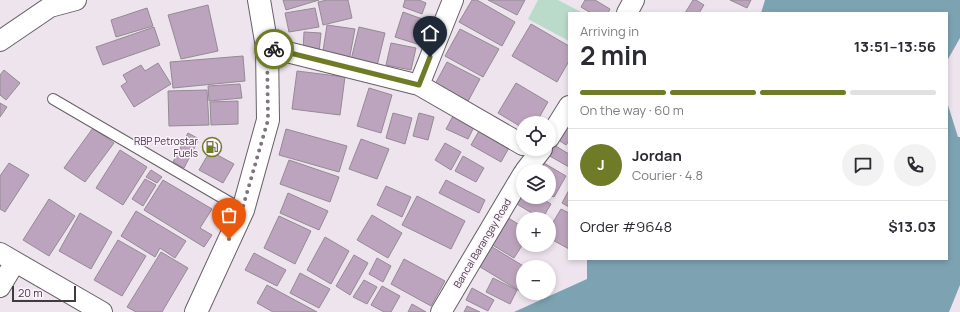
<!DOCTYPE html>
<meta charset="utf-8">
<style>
:root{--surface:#fff;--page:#f2f2f3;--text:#2b2b33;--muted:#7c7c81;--line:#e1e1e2;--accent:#6f7b27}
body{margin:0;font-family:Manrope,sans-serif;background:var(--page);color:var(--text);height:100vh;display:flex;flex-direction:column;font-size:15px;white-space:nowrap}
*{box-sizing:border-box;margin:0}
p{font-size:13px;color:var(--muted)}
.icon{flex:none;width:22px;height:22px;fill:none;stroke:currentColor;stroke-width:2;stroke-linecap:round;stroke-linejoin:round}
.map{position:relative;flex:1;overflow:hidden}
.sheet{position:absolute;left:568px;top:12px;width:380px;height:248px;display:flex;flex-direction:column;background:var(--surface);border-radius:0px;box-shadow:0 2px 6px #0003}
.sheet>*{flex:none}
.controls{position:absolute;left:516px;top:116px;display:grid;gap:8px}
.controls a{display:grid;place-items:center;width:40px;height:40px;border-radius:50%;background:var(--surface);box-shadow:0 2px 6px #0003;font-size:20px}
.scale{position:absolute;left:12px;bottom:10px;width:64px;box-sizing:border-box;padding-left:4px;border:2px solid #3f3b3f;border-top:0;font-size:11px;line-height:14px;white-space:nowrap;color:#3f3b3f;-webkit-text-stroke:3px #fcf1fc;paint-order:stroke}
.pin{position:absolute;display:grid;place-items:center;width:34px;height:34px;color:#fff;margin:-41px -17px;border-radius:50% 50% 50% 0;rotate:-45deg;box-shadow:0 0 4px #0007}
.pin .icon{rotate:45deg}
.courier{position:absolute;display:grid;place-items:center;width:40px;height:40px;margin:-20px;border:3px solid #6f7b27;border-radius:50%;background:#fff;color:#222;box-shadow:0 1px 5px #0007}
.head em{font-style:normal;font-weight:700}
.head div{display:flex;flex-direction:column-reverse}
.head{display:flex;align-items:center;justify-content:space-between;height:68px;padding:0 12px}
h1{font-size:26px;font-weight:700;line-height:30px}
.bar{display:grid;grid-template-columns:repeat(4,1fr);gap:6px 4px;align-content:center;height:48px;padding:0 12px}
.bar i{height:5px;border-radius:3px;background:var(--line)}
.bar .on{background:var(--accent)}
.bar p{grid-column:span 4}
.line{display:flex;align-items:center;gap:10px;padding:0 12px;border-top:1px solid var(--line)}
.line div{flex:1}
.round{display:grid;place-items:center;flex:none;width:42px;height:42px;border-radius:21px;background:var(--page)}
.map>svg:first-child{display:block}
.green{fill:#badbca}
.water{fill:#7da3b2}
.building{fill:#bda4be;stroke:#948a94}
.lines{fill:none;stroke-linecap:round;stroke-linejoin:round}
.service-casing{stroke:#675f67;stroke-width:12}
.minor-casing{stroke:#675f67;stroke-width:22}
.secondary-casing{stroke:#675f67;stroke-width:24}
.service{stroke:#fff;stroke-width:10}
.minor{stroke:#fff;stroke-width:20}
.secondary{stroke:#fff;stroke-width:22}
.done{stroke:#7c767c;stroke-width:4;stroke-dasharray:0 7.2}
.route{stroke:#6f7b27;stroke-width:5}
.labels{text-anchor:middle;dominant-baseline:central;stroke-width:3;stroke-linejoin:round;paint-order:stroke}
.poi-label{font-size:10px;fill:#3f3b3f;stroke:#fcf1fc;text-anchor:end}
.street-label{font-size:10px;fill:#3f3b3f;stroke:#fcf1fc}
</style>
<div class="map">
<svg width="960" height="312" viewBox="0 0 960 312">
<rect width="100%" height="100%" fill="#eee4ee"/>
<!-- green -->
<path class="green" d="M538 0H558L583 13H569V41L528 19Z"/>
<!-- water -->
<path class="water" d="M765 0H960V38L947 61V13H761Z
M947 102 958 137H960V285L949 312H514L587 279V259H947Z"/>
<!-- building -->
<path class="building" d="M283 0H319L286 10Z
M327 0H348L352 18 323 25 318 2Z
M405 0H419L426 3 422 14 403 7Z
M472 0H477L515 22 502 46 459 22Z
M488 0H525L517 15Z
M585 0H595L610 9 608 13H591L581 7Z
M693 0H696L704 5 699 13H685Z
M730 0H751L747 8Z
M208 5 218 51 181 59 168 15Z
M147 8 153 26 116 37 111 20Z
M315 8 319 27 289 32 285 13Z
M403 12 425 20 417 44 395 37Z
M531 24 569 46V61L557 82 512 56Z
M327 25 355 29 349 61 322 57Z
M154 27 160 45 103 65 96 47Z
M359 27 385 33 376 70 350 64Z
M460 29 499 49 483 77 445 56Z
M304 32 321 33 319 53 303 52Z
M391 43 416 48 411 70 386 65Z
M243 56 245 81 173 88 170 62Z
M447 62 480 79 466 105 433 88Z
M158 63 171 84 134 107 121 86 127 82 123 75 141 65 145 71Z
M4 70 20 83 6 100 0 95V75Z
M297 71 345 77 340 115 292 109Z
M516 83 548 102 536 123H523V128L498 113Z
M240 84 242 98 209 101 208 86Z
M369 88 392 95 381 133 357 126Z
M207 90 209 125 169 126 168 91Z
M238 101V124L211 125 210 102Z
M0 103 7 107 0 117Z
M393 113 412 118 405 144 386 138Z
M419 113 434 117 428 140 413 136Z
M453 116 474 127 468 139 446 129Z
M567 125 569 126V141L566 145 557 139Z
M93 128 114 143 85 182 64 168Z
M286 129 347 146 339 172 279 155Z
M480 129 510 146 501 162 471 145Z
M188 133 199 139 184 168 173 162Z
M361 139 389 149 377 179 349 169Z
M445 143 461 152 451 170 435 160Z
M554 145 569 154V167L548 155Z
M120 150 147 167 123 205 96 188Z
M210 151 234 164 223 183 199 170Z
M463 156 484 168 476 182 455 171Z
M289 160 339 177 330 202 280 184Z
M542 162 566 176 554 197 549 195V171H536Z
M9 163 29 175 5 212 0 209V176Z
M151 170 162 177 157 183 146 177Z
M145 179 156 185 143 206 132 199Z
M163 180 212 209 200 228 212 235 204 247 144 210Z
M446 180 485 200 479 213 439 193Z
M386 186 411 197 402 217 377 205Z
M569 190V207L562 203Z
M523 191V197H539L551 204 542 219 515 203Z
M288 193 328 211 319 230 280 213Z
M417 196 465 221 451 249 402 225Z
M49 199 75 216 49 256 23 240Z
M561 209 569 213V249L549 238V229Z
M136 211 186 241 175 258 160 248 155 257 121 236Z
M80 213 112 232 91 269 59 251Z
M372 215 402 233 388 258 357 240Z
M279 216 311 231 295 264 264 248Z
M505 216 523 227V244L514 258 489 243Z
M325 237 349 251 331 284 307 270Z
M118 240 146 256 122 296 94 280Z
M489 245 525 267H523V293L477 265Z
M161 252 188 268 162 312H136L127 307Z
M254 253 286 270 277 286 245 270Z
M354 255 368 263 350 295 336 286Z
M377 258 391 266 383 282 369 274Z
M404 259 445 281 431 306 391 284Z
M300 273 330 289 319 308 290 293Z
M493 278 517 290 510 304 486 292Z
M364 280 377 287 367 304 353 297Z
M267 285 317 312H273L257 303Z
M382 286 400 296 391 312H384L371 305Z
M472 288 494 300 488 311 466 300Z
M412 304 426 312H408Z
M467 306 480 312H464Z"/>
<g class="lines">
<defs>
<path id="service" d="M53 99 243 210"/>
<path id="minor" d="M627 13 634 0
M0 41 50 7 76 0
M267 47 419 85 523 145
M419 85 453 0
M549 138 569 106
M525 171 542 149
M0 253 102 312
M0 287 15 262
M441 312 523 174"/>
<path id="secondary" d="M196 312 243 210 268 120 267 47 259 0"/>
</defs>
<!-- service casing -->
<use href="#service" class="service-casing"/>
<!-- minor casing -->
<use href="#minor" class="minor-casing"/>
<!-- secondary casing -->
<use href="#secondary" class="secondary-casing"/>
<!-- service -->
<use href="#service" class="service"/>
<!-- minor -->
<use href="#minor" class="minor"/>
<!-- secondary -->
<use href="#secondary" class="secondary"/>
</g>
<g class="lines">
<!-- done -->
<path class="done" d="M229 239 242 210 268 120 267 47 274 49"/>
<!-- route -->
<path class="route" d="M274 49 419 85 430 57"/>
</g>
<!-- icons -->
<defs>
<symbol id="fuel-ring" viewBox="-11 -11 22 22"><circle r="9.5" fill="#fcf1fc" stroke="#6f7b27" stroke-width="1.5"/><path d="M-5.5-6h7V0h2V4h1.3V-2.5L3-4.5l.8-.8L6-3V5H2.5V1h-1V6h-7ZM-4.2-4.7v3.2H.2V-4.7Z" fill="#6f7b27"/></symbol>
</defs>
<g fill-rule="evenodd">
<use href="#fuel-ring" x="201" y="136" width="22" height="22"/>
</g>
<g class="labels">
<!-- poi labels -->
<g class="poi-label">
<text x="198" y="141">RBP Petrostar<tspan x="198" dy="12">Fuels</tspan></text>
</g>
<!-- street labels -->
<g class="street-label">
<text transform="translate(482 243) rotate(-59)">Bancal Barangay Road</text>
</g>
</g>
</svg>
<div class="controls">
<a><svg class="icon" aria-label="locate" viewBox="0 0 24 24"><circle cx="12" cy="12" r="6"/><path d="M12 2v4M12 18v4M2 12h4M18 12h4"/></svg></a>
<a><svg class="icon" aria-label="layers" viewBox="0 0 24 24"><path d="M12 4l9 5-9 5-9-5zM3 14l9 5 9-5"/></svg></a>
<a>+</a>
<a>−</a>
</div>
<div class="scale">20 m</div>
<div class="pin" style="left:229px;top:239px;background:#ea580c"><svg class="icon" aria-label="bag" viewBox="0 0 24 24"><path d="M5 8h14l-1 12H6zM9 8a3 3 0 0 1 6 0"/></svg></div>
<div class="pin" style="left:430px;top:57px;background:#1f2937"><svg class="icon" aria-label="home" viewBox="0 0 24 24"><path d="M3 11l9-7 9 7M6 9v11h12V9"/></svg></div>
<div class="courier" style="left:274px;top:49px"><svg class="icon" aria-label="bike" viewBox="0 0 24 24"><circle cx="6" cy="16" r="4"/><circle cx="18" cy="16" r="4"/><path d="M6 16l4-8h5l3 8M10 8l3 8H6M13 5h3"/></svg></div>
<section class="sheet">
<div class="head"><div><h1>2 min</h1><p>Arriving in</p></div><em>13:51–13:56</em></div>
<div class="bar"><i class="on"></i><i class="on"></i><i class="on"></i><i></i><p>On the way · 60 m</p></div>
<div class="line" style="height:72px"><b class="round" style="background:var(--accent);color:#fff">J</b><div><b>Jordan</b><p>Courier · 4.8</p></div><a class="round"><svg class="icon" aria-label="chat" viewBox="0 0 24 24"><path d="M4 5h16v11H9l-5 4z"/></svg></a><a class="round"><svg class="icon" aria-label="phone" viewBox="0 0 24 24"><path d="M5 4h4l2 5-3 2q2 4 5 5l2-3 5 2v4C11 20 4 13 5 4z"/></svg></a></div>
<div class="line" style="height:52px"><div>Order #9648</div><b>$13.03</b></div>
</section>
</div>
